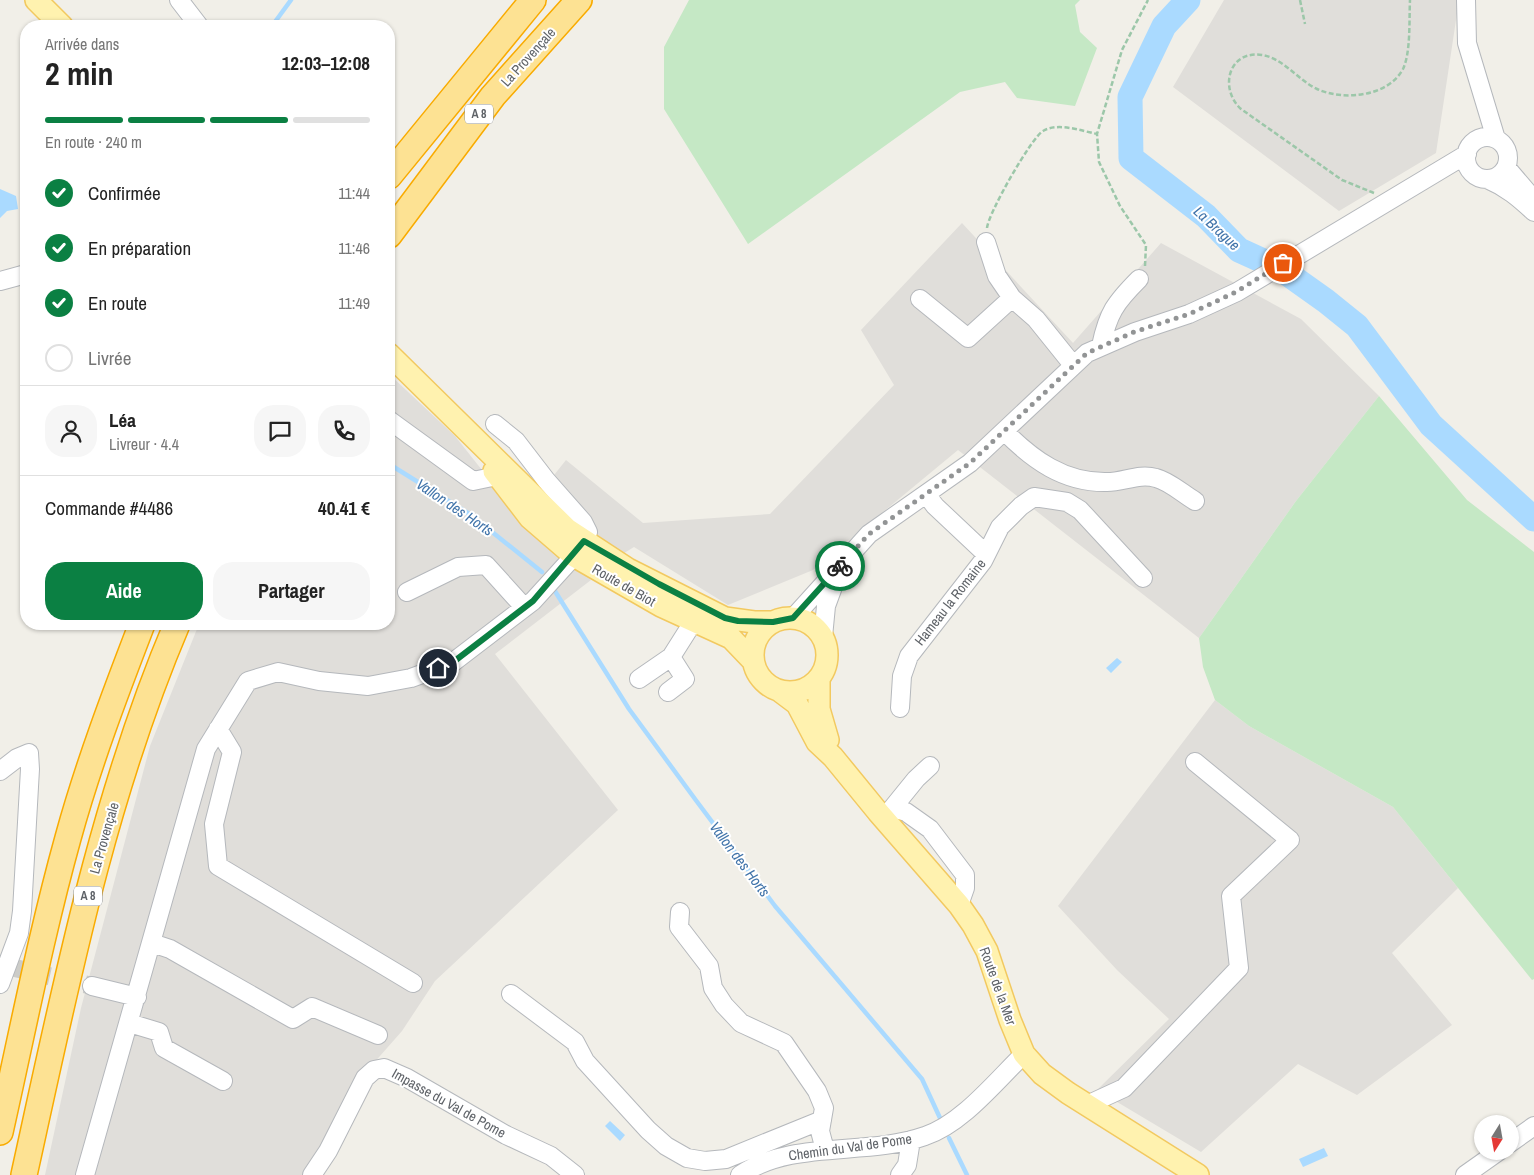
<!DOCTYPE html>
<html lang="fr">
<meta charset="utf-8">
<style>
:root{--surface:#fff;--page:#f6f6f6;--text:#222;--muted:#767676;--line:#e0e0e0;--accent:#0b8043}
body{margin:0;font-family:"Archivo Narrow",sans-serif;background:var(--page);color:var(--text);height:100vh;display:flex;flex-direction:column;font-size:19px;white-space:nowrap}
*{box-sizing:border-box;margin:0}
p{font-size:16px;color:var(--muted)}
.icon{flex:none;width:28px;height:28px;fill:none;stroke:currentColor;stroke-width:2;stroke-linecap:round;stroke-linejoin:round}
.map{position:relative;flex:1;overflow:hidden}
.sheet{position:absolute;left:20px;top:20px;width:375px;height:610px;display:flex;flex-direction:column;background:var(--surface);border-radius:20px;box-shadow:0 1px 4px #0004}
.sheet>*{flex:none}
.needle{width:32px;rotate:191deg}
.controls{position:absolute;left:1474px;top:1115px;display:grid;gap:10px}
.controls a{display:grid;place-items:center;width:45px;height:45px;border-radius:50%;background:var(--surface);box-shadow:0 1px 4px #0004;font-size:25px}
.pin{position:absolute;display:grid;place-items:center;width:42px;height:42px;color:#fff;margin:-21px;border:2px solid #fff;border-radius:50%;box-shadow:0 1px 5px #0007}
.courier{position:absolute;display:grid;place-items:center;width:50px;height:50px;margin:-25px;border:4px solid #0b8043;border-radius:50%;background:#fff;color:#222;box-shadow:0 1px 6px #0007}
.summary em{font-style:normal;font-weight:700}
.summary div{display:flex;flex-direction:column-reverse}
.summary{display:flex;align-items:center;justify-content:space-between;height:85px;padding:0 25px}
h1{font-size:32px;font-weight:700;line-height:38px}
.bar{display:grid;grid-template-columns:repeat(4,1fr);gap:8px 5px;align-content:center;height:60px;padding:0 25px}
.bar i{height:6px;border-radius:4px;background:var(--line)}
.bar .selected{background:var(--accent)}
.bar p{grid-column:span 4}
.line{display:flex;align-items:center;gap:12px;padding:0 25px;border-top:1px solid var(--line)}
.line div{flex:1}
.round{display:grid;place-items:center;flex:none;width:52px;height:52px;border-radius:20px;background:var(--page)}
ol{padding:0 25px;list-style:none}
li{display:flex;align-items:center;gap:15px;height:55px}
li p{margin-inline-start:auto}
li .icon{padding:5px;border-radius:50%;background:var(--accent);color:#fff;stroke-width:4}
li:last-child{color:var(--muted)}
li i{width:28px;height:28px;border:2px solid var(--line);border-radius:50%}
.cta{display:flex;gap:10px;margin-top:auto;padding:10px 25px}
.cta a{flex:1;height:58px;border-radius:20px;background:var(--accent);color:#fff;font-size:20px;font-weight:700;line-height:58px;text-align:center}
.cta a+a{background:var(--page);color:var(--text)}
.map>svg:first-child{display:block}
.industrial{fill:#e0deda}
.green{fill:#c5e8c5}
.water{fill:#aadaff}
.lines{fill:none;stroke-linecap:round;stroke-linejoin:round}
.stream{stroke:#aadaff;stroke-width:4.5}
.river{stroke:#aadaff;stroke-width:25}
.minor-tunnel{stroke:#ccccc8;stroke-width:18;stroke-dasharray:18 9;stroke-linecap:butt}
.minor-casing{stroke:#b5b8bc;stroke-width:20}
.major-casing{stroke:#f2c960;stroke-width:24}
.highway-casing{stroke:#f9ab00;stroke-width:28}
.path{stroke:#9cc7a9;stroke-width:2.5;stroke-dasharray:5 2.5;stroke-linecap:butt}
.minor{stroke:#fff;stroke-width:18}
.major{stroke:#fff2af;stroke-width:21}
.highway{stroke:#fde293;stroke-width:25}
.done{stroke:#929495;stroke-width:5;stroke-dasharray:0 9}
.route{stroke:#0b8043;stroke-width:6}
.labels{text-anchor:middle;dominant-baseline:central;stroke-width:4;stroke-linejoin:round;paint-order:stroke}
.shield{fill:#fff;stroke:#8f9295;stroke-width:1}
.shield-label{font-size:12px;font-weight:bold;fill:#5f6368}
.street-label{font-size:14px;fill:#5f6368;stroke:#fff}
.water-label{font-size:15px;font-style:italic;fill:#4174aa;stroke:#fff}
</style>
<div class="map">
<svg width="1534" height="1175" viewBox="0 0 1534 1175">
<rect width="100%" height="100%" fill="#f1efe8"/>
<!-- industrial -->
<path class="industrial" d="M1224 0H1459L1436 153 1339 211 1173 87Z
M962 223 1073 343 1161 243 1301 319 1379 396 1296 501 1199 638 958 450 813 570 728 605 634 547 621 555 543 489 566 460 643 523 770 514 894 385 861 330Z
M389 374 455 436 520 518 591 580 495 654 618 810 435 981 402 1031 365 1073 312 1175H45L81 1008 150 746 199 624H389Z
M1215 700 1249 726 1393 807 1458 888 1392 953 1452 1025 1357 1095 1298 1064 1201 1152 1097 1090 1169 1019 1117 970 1058 906Z"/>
<!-- green -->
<path class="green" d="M689 0H1080L1075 5 1080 32 1097 48 1075 106 1017 98 1005 82 960 92 748 244 664 109V47Z
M1379 396 1467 500 1534 552V979L1532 980 1393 807 1249 726 1215 700 1203 667 1199 638 1296 501Z"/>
<!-- water -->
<path class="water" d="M0 189 16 196 18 209 7 211 0 218Z
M1117 658 1122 662 1111 673 1106 668Z
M610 1121 625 1135 620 1141 605 1126Z
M1324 1148 1328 1156 1303 1167 1299 1159Z"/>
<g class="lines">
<!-- stream -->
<path class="stream" d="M272 26 291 0
M389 464 471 515 542 572
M553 588 629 709 695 799 775 906 922 1079 940 1118
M949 1138 967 1175"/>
<!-- river -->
<path class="river" d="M1188 0 1164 26 1130 97 1131 158 1206 216 1239 250 1281 269 1326 301 1357 326 1431 425 1534 519"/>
<!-- minor-tunnel -->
<path class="minor-tunnel" d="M6 966 92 986"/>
<defs>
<path id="minor" d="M179 0 199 26
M1466 0 1467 43 1496 139
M1466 158a21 21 0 1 1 42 0a21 21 0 1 1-42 0Z
M1506 167 1534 200
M1487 179C1506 187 1519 198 1534 212
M986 242 997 276 1012 298
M0 281 26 274
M920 299 968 338 1012 298 1036 319 1073 365
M1101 346C1108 313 1115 303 1139 279
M389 420 473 481 497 476 507 483
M1004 431C1033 460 1064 483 1107 482 1124 482 1139 473 1156 478 1169 481 1183 494 1195 501
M926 494 935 506 986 554
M407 592 458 567 486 565 524 607
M793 618 869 534 970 463 1087 353 1135 332 1189 314 1237 292 1467 154
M823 637 826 606 837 576
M639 679 671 657 690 627 710 621
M668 692 685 679 671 657
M900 708 902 676 909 656 983 561 1000 527 1021 506 1034 497 1067 502 1080 510 1143 578
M218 729 232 752 214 824 218 866 413 983
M0 771 17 758 29 753 30 769 22 911 19 933 0 984
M893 808 906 812 930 829 965 875V888L959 905
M886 816 916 779 930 766
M680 912 679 927 709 966 713 988 724 1005 741 1023 784 1043 817 1091 824 1108 820 1131 825 1150
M152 943 170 949 293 1019 312 1007 378 1035
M92 986 137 997
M511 994 575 1042 585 1061 648 1130 666 1146 687 1158 705 1161 726 1159 822 1120
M129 1023 159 1032 164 1048 223 1081
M1087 1105 1124 1088 1239 968 1231 896 1290 840 1195 762
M1510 1143 1534 1126
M85 1175 206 749 248 681 278 672 319 681 368 686 411 678 452 663 533 601 574 556 586 538 588 532 583 522 546 480 516 441 495 424
M312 1175 328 1151 365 1078 374 1070 384 1068 407 1078 506 1135 551 1156 575 1175
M740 1175C794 1139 865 1157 925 1136 962 1124 996 1081 1024 1054
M900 1175 907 1165 911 1140
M1465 1175 1499 1151"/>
<path id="major" d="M36 0 62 26
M389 354 567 529 628 569 725 618 754 622H773
M494 471 530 518 574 556 661 606 731 638 753 661
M753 655a37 37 0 1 1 74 0a37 37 0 1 1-74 0Z
M819 680V709L828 740
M781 692 797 704 817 742 833 757 878 812 959 905 973 925 987 951 1010 1020 1024 1054 1042 1074 1068 1093 1198 1175"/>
<path id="highway" d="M389 176 533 0
M389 235 493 96 579 0
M0 1132C22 1034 41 935 68 838 88 765 115 694 142 624
M24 1175C65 989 102 800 177 624"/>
</defs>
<!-- minor casing -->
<use href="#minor" class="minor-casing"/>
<!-- major casing -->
<use href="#major" class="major-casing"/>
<!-- highway casing -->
<use href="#highway" class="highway-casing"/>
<!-- path -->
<path class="path" d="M1300 0 1305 24
M1374 193 1342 180 1241 109C1219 89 1228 50 1262 55 1283 58 1298 80 1317 89 1343 101 1388 97 1403 69 1411 52 1409 19 1410 0
M987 228C988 214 1031 138 1043 131 1058 122 1082 131 1097 134
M1145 266 1146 245 1120 206 1099 162 1097 134 1122 50 1148 0"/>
<!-- minor -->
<use href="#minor" class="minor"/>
<!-- major -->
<use href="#major" class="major"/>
<!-- highway -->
<use href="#highway" class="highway"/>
</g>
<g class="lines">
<!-- done -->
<path class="done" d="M840 566 869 534 970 463 1087 353 1134 332 1189 314 1236 292 1283 263"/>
<!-- route -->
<path class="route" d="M438 668 452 663 533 601 584 541 659 584 725 618 738 621 773 622 793 618 840 566"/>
</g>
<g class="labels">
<!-- shield labels -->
<g class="shield">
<rect x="465" y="104.5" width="28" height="19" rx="4"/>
<rect x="74" y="886.5" width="28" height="19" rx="4"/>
</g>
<g class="shield-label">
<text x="479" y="114">A 8</text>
<text x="88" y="896">A 8</text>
</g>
<!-- street labels -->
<g class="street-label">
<text transform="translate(528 57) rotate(-48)">La Provençale</text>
<text transform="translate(624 585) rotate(30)">Route de Biot</text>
<text transform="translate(950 602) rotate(-52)">Hameau la Romaine</text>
<text transform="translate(104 838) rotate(-74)">La Provençale</text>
<text transform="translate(998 986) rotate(70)">Route de la Mer</text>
<text transform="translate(449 1103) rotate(29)">Impasse du Val de Pome</text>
<text transform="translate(850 1147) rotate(-8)">Chemin du Val de Pome</text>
</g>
<!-- water labels -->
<g class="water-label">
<text transform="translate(1217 228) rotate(43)">La Brague</text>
<text transform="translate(455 507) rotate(34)">Vallon des Horts</text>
<text transform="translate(740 859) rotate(53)">Vallon des Horts</text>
</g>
</g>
</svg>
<div class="controls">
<a><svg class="needle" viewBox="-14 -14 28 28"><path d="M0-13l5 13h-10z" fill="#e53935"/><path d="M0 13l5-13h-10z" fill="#767676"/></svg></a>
</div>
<div class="pin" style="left:1283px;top:263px;background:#ea580c"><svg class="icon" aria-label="bag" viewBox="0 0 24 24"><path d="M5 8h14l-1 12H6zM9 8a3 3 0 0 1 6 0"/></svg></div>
<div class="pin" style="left:438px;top:668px;background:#1f2937"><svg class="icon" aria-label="home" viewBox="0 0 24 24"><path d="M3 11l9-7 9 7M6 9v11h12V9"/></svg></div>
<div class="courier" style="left:840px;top:566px"><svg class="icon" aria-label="bike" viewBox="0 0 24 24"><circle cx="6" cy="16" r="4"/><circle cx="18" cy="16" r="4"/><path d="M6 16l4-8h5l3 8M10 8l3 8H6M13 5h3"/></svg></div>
<section class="sheet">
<div class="summary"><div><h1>2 min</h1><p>Arrivée dans</p></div><em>12:03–12:08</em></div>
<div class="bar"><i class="selected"></i><i class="selected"></i><i class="selected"></i><i></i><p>En route · 240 m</p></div>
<ol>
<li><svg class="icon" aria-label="check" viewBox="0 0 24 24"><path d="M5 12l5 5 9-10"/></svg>Confirmée<p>11:44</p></li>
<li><svg class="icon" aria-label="check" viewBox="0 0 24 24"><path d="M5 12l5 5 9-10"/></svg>En préparation<p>11:46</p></li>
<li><svg class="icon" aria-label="check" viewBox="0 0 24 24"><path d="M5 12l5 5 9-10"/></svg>En route<p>11:49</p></li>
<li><i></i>Livrée</li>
</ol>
<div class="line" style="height:90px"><a class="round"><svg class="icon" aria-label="person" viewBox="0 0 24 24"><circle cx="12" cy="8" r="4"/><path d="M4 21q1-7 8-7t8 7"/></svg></a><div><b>Léa</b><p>Livreur · 4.4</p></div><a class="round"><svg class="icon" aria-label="chat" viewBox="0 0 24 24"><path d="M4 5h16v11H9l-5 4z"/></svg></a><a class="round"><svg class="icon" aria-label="phone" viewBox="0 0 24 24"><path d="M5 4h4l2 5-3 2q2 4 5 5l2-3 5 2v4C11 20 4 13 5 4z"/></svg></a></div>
<div class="line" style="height:65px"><div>Commande #4486</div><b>40.41 €</b></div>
<div class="cta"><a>Aide</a><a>Partager</a></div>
</section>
</div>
